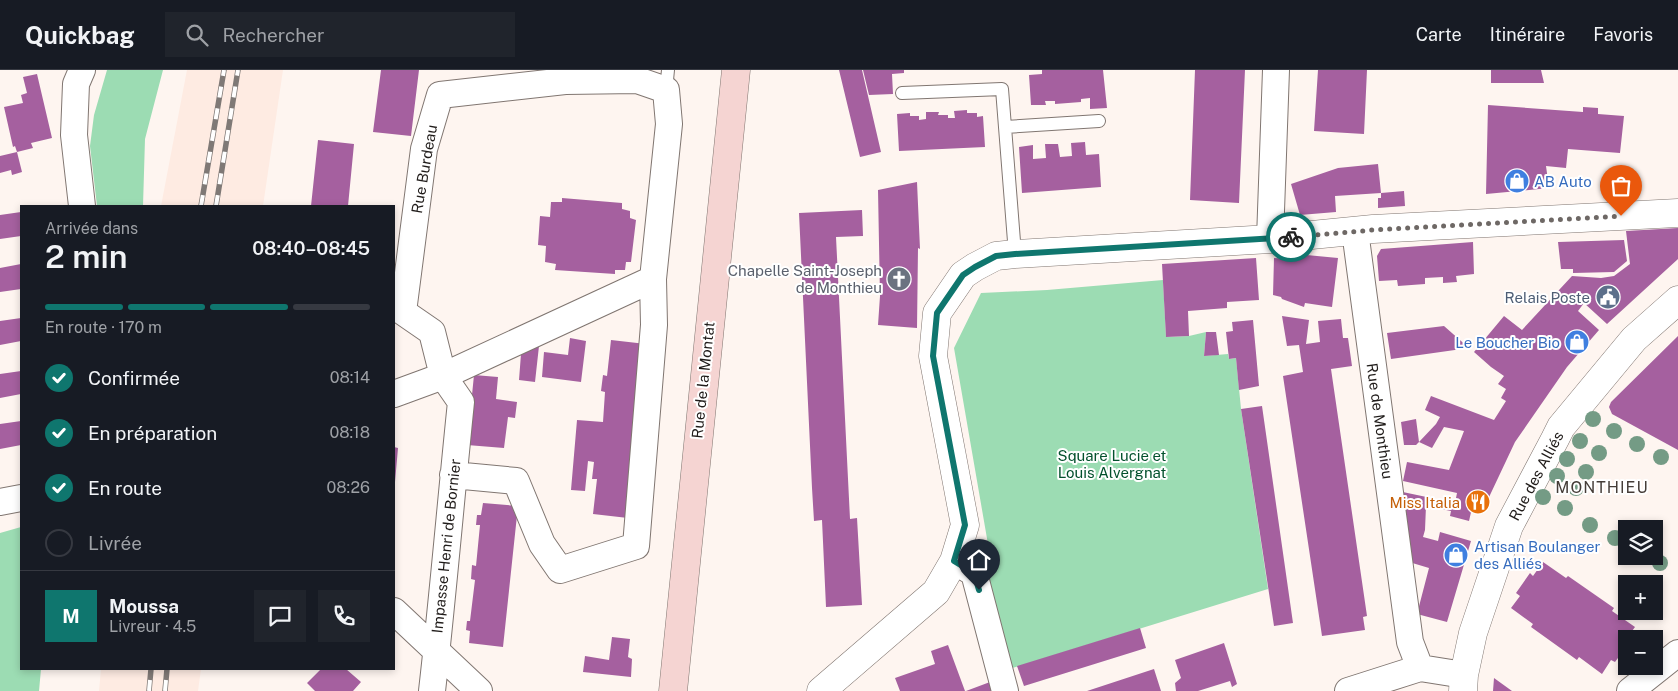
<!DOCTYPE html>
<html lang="fr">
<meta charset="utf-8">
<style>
:root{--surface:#171b24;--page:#20242c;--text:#f1f3f6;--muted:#9ea1a6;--line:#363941;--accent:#0f766e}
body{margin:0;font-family:"Public Sans",sans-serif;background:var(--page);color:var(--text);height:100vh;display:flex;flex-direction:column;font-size:19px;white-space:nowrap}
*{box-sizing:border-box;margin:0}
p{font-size:16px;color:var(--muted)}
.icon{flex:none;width:28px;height:28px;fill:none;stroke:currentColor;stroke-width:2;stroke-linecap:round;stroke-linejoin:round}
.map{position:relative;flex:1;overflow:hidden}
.drawer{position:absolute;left:20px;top:135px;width:375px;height:465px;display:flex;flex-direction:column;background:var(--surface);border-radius:0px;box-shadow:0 2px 8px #0003}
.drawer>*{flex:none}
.tools{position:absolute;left:1618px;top:450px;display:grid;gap:10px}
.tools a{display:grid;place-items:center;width:45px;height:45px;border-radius:0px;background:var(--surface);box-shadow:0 2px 8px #0003;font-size:25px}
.pin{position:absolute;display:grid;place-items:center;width:42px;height:42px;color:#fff;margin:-51px -21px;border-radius:50% 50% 50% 0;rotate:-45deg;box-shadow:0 0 5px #0007}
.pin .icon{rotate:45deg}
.courier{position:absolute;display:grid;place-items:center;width:50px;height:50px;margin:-25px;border:4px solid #0f766e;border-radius:50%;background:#fff;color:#222;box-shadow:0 1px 6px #0007}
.summary em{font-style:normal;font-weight:600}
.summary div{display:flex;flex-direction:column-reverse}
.summary{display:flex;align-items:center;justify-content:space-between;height:85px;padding:0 25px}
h1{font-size:32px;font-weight:600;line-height:38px}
.bar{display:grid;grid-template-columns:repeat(4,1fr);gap:8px 5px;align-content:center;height:60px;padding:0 25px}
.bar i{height:6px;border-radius:4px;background:var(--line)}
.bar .on{background:var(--accent)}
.bar p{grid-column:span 4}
.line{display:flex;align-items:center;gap:12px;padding:0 25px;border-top:1px solid var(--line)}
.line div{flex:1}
.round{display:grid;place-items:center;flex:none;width:52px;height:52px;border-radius:0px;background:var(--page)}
ol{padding:0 25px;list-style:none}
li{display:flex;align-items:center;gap:15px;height:55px}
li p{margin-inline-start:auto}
li .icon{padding:5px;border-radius:50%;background:var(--accent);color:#fff;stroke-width:4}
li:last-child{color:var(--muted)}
li i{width:28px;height:28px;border:2px solid var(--line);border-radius:50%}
header{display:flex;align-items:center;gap:30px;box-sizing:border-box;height:70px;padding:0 25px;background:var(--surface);border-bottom:1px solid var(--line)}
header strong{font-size:24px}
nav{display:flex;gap:28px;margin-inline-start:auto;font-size:18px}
.search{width:350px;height:45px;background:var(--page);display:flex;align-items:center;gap:12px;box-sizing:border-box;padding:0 18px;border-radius:0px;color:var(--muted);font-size:19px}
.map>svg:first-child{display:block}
.built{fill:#feebe2}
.green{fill:#9cdcb3}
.building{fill:#a5609f}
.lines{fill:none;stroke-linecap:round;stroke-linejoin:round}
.service-casing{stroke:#807671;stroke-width:14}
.minor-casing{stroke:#807671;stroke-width:28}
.tertiary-casing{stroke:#807671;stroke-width:29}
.secondary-casing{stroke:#807671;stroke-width:29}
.service{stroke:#fff;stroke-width:12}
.minor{stroke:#fff;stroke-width:26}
.tertiary{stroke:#fff;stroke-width:28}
.secondary{stroke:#f5d4d2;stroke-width:28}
.rail-casing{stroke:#7f7976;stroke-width:5.5}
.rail{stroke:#fff;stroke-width:4;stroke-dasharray:11;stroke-linecap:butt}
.tree{fill:#749b85}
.done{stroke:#6e6865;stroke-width:5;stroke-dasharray:0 9}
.route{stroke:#0f766e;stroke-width:6}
.labels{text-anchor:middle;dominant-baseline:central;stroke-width:4;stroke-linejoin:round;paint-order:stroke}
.street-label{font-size:15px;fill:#201c1a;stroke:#fff}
.shop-label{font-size:15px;fill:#366cbe;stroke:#fff;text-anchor:start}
.worship-label{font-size:15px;fill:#5b616d;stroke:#fff;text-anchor:end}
.service-label{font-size:15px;fill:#4e5e75;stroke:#fff;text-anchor:end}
.park-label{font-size:15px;fill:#03512d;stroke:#fff}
.food-label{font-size:15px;fill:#c56008;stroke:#fff;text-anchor:end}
.neighbourhood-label{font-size:16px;letter-spacing:1px;fill:#453d38;stroke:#fff}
</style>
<header>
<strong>Quickbag</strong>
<div class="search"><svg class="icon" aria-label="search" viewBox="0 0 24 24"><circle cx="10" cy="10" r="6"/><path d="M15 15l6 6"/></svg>Rechercher</div>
<nav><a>Carte</a><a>Itinéraire</a><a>Favoris</a></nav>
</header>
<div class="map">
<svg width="1678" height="621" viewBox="0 0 1678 621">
<rect width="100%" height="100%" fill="#fef5f0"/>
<!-- built -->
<path class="built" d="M187 0H283L263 136H161Z
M101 599H201L198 621H99Z"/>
<!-- green -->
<path class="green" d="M107 0H163L145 69 143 136H97L90 76 94 45Z
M1163 210 1166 267 1189 266 1206 262 1204 286 1228 284 1229 289 1236 288 1241 339 1268 519 1006 600 978 489 989 480 954 278 981 223 1047 220Z
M21 457V599H41L39 621H0V463Z"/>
<!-- building -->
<path class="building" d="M381 0H419L411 66 373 62Z
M839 0H862L881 82 860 87Z
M863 0H904V3L892 4 893 24 869 25Z
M1042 0H1103L1107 38 1090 39V28L1081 29V32L1055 34V31H1045L1046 35H1031L1029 5 1042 4Z
M1195 0H1245L1239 133 1190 130Z
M1318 0H1367L1364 64 1314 61Z
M1491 0H1541L1544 13H1491Z
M37 4 52 68 31 73 33 78 17 82 15 76 13 77 4 37 23 33 21 25 27 23 23 7Z
M1488 35 1583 42V37L1598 38V44L1624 46 1620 83 1568 79 1566 98 1546 96 1549 118 1486 124Z
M967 40V43H977V47L983 46 985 77 899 81 897 44 910 43V46H919V50L926 49V42H939L938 45H948V48H955L954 41Z
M318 70 354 74 348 136H311Z
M1085 72 1086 85 1099 84 1101 117 1022 123 1019 77 1033 75V89L1046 88 1045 74H1058L1060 87 1072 86 1071 73Z
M17 82 22 102 12 105 11 100 0 103V86Z
M1378 94 1381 123 1335 126 1336 142 1300 145 1291 114 1338 98Z
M917 112 920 179 918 178 917 258 878 255 880 226 878 120Z
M1404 121 1405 136 1378 138V128H1381V123Z
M562 128 622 133V139L630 141V148L636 150 631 192H626L625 200H615V204L555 200 556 194 545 192 546 176 538 175 540 146 550 147 551 132H562Z
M862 140 863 166 836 167 850 449 857 448 862 535 826 537 822 450 814 451 812 418 799 143Z
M21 142V166L0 169V145Z
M1678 158V189L1607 254 1584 233 1578 241 1599 260 1567 297 1515 372 1482 442 1472 438 1469 451 1450 446 1451 441 1426 436 1425 460 1423 467 1438 471 1440 462 1471 471 1447 552 1417 544 1429 498 1409 492 1398 421 1455 433 1457 423 1403 411 1407 392 1449 400 1464 361 1444 357 1432 378 1419 372 1416 375H1404L1401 352 1416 349 1419 372 1436 354 1440 347 1425 340 1431 326 1494 350 1506 331 1501 328 1506 319 1498 314 1504 306 1491 297 1474 282 1504 246 1522 260 1572 206 1601 208 1614 206 1630 194 1626 161Z
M1624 170 1627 191 1614 202 1573 203V199H1561L1558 172Z
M1473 172 1474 204 1456 206 1457 212 1443 213V207L1425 208V214L1398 216 1397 210 1379 211 1377 186 1381 179Z
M1296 184 1338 188 1332 237 1305 233 1304 237 1282 229 1281 227 1273 225 1274 188 1290 189Z
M1256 188 1259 230 1227 232V238L1188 241 1189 266 1166 267 1162 194Z
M21 194V219L0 222V198Z
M1282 246 1309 250 1306 274 1320 272 1318 251 1341 249 1343 268H1348L1352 296 1331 299 1367 546 1363 547 1365 560 1322 566 1283 306 1303 302 1299 275 1287 276Z
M21 248V271L0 275V251Z
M1253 250 1259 316 1239 320 1236 288 1229 289 1226 262 1233 261 1232 252Z
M1444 256 1469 278 1391 289 1387 263Z
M1206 262H1216L1219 285 1204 286Z
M1678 266V380L1612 344 1609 337 1611 332Z
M570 268 586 271 581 312 542 307 544 282 568 285Z
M611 270 646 274 628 448 593 444 597 409H592L594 392 588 391 585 421 571 420 577 350 603 352 605 322 601 321 603 305 607 306Z
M539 276 535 312 519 310 521 284Z
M21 301V324L0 328V304Z
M474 305 498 307 496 329 517 332 515 348 508 347 504 378 467 375Z
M1262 336 1293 553 1274 556 1241 339Z
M21 351V375L0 379V354Z
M394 377 398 378 395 412H394Z
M483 433 518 436 503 577 469 573 470 561 466 560 467 551H470L475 510 471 509 472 495 476 496 480 455H476L477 445H481Z
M1543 492 1566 508 1568 506 1614 538 1612 541 1635 557 1626 569V577L1615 592 1611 590 1602 604 1579 587 1577 590 1531 557 1533 554 1511 538 1520 526 1516 523 1530 503 1533 506Z
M1140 558 1146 578 1024 616 1017 596Z
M612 567 630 569 628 587 632 589 631 607 583 602 585 586 609 590Z
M1224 573 1237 614 1232 617 1230 611 1198 621H1176L1175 613 1181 608 1175 590Z
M948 575 965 621H900L895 608 935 594 931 581Z
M321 599H346L361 612 353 621H315L307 613Z
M1154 599 1161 621H1087Z
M1494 608 1512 621H1493Z
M990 612 992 621H966Z"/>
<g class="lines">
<defs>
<path id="service" d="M666 20 668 0
M902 23 1002 19 1015 184
M1005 57 1099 51"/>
<path id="minor" d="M82 136 74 65 76 14 82 0
M1355 161 1410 572 1420 598
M1270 169 1276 0
M394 324 443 306 653 209
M0 432 21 428
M954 491 974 503 1005 621
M394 541 479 621
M432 621C443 525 451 428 461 332L443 306 432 262 403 242 424 79 440 25 565 11 637 10 666 20 669 54 653 209 654 255 636 476 560 500 542 474 516 411 453 405
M1348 621 1420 598 1464 605
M1630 621 1678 583"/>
<path id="tertiary" d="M821 621 936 522 954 491 965 455 933 286 937 243 963 205 975 197 996 186 1015 184 1270 169 1373 159 1678 143
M1463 621 1464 605 1473 563 1509 456 1555 369 1561 357 1634 269 1678 230"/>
<path id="secondary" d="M673 621 736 0"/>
</defs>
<!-- service casing -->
<use href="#service" class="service-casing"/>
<!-- minor casing -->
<use href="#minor" class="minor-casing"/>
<!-- tertiary casing -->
<use href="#tertiary" class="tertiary-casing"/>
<!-- secondary casing -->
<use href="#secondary" class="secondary-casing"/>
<!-- service -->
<use href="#service" class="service"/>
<!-- minor -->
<use href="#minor" class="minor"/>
<!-- tertiary -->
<use href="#tertiary" class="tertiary"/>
<!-- secondary -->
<use href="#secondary" class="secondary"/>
<defs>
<path id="rail" d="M201 136 224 0
M216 136 238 0
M149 621 151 599
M165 621 167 599"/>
</defs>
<!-- rail casing -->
<use href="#rail" class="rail-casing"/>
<!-- rail -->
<use href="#rail" class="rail"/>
</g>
<!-- trees -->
<g class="tree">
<circle cx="1593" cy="349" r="8"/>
<circle cx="1614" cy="361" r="8"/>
<circle cx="1580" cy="371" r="8"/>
<circle cx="1637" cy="374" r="8"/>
<circle cx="1599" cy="383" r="8"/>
<circle cx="1661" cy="387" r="8"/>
<circle cx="1567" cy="389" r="8"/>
<circle cx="1586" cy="402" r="8"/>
<circle cx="1557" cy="406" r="8"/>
<circle cx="1576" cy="418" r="8"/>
<circle cx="1543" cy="427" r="8"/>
<circle cx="1565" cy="438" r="8"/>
<circle cx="1590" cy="455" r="8"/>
<circle cx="1615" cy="468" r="8"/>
<circle cx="1660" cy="493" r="8"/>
</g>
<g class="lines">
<!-- done -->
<path class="done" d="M1291 167 1373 160 1621 146"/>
<!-- route -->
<path class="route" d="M979 520 974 503 954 491 965 455 933 286 937 243 963 205 975 197 996 186 1015 184 1291 167"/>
</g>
<!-- icons -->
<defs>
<symbol id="shop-disc" viewBox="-11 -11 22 22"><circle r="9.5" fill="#3f7fe0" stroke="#fff"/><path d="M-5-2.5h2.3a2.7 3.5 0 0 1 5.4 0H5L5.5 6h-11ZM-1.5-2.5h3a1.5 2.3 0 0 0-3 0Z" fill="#fff"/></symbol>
<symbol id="church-disc" viewBox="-11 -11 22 22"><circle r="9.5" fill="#6b7280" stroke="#fff"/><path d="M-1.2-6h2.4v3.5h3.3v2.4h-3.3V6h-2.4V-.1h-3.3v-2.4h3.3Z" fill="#fff"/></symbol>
<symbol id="civic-disc" viewBox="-11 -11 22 22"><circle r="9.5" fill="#5c6f8a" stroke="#fff"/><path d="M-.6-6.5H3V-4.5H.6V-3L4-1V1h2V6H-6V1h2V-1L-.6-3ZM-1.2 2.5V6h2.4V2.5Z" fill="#fff"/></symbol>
<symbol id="restaurant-disc" viewBox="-11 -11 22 22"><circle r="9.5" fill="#e8710a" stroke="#fff"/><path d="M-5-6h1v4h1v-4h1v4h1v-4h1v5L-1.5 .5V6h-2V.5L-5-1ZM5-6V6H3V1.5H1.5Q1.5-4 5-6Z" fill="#fff"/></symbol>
</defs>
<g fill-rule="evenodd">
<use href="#shop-disc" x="1503" y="97" width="28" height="28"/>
<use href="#church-disc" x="885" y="195" width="28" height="28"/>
<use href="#civic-disc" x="1594" y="213" width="28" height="28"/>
<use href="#shop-disc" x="1563" y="258" width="28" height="28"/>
<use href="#restaurant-disc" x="1464" y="418" width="28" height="28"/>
<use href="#shop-disc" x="1442" y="471" width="28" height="28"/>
</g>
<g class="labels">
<!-- street labels -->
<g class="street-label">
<text transform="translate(424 99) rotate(-80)">Rue Burdeau</text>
<text transform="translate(703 310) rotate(-84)">Rue de la Montat</text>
<text transform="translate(1380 351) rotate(82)">Rue de Monthieu</text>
<text transform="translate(1536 406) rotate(-62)">Rue des Alliés</text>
<text transform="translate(446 476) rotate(-84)">Impasse Henri de Bornier</text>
</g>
<!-- shop labels -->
<g class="shop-label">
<text x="1534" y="111">AB Auto</text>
<text x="1560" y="272" text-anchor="end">Le Boucher Bio</text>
<text x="1474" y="476">Artisan Boulanger<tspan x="1474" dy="17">des Alliés</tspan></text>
</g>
<!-- worship labels -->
<g class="worship-label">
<text x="882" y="200">Chapelle Saint-Joseph<tspan x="882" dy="17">de Monthieu</tspan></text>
</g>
<!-- service labels -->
<g class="service-label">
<text x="1590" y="227">Relais Poste</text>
</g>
<!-- park labels -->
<g class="park-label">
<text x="1112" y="385">Square Lucie et<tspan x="1112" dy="17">Louis Alvergnat</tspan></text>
</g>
<!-- food labels -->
<g class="food-label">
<text x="1460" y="432">Miss Italia</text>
</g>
<!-- neighbourhood labels -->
<g class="neighbourhood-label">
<text x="1602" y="417">MONTHIEU</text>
</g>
</g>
</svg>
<div class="tools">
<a><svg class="icon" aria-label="layers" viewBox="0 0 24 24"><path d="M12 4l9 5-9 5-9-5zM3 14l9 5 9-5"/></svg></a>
<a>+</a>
<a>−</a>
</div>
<div class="pin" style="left:1621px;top:146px;background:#ea580c"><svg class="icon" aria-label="bag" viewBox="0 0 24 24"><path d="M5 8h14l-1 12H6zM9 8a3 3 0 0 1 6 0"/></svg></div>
<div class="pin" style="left:979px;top:520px;background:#1f2937"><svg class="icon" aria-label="home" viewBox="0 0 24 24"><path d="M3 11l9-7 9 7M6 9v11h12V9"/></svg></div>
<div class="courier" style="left:1291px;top:167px"><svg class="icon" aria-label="bike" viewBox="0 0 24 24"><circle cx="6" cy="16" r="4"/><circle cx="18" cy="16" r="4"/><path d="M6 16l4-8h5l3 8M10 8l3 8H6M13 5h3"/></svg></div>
<section class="drawer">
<div class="summary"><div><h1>2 min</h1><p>Arrivée dans</p></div><em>08:40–08:45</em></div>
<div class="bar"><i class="on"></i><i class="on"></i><i class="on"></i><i></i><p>En route · 170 m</p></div>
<ol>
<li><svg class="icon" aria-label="check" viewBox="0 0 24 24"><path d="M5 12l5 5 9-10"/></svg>Confirmée<p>08:14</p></li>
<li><svg class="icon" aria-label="check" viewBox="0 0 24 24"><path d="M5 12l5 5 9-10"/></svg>En préparation<p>08:18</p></li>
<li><svg class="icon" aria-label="check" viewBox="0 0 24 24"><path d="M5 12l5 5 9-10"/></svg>En route<p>08:26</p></li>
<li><i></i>Livrée</li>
</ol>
<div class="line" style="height:90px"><b class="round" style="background:var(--accent);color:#fff">M</b><div><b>Moussa</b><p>Livreur · 4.5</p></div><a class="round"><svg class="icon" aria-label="chat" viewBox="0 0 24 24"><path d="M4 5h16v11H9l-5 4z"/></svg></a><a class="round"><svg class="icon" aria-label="phone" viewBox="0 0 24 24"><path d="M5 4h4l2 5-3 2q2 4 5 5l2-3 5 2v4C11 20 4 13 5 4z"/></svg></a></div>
</section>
</div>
